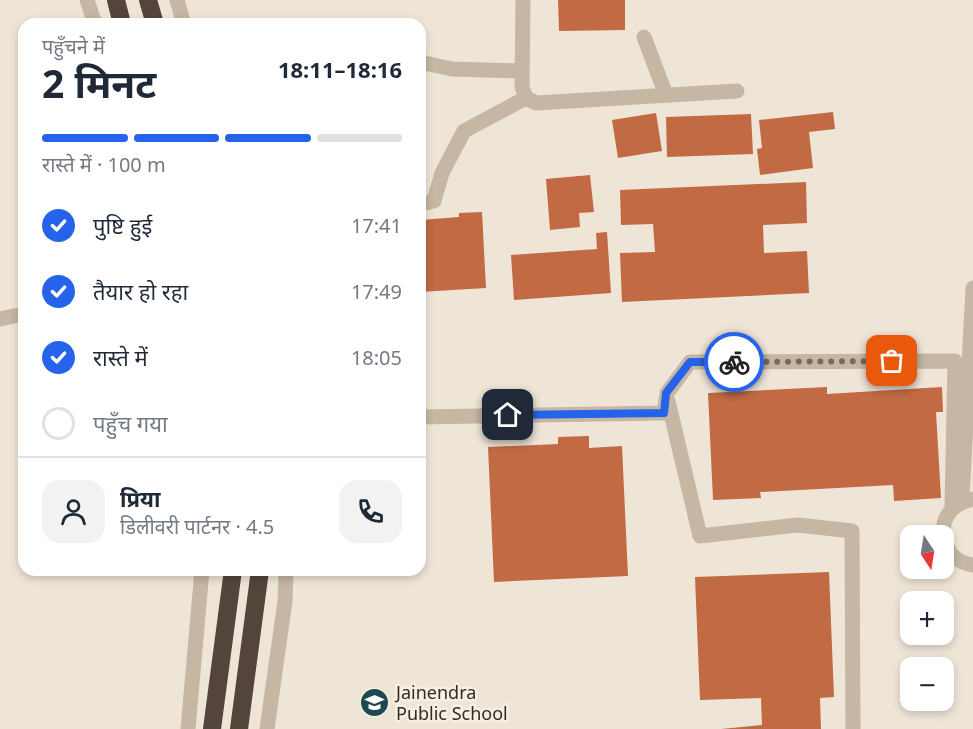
<!DOCTYPE html>
<html lang="hi">
<meta charset="utf-8">
<style>
:root{--surface:#fff;--page:#f2f2f3;--text:#1f2937;--muted:#747a83;--line:#e0e1e3;--accent:#2563eb}
body{margin:0;font-family:"Noto Sans","Noto Sans Devanagari",sans-serif;background:var(--page);color:var(--text);height:100vh;display:flex;flex-direction:column;font-size:22px;white-space:nowrap}
*{box-sizing:border-box;margin:0}
p{font-size:20px;color:var(--muted)}
.icon{flex:none;width:33px;height:33px;fill:none;stroke:currentColor;stroke-width:2;stroke-linecap:round;stroke-linejoin:round}
.map{position:relative;flex:1;overflow:hidden}
.details{position:absolute;left:18px;top:18px;width:408px;height:558px;display:flex;flex-direction:column;background:var(--surface);border-radius:18px;box-shadow:0 3px 9px #0003}
.details>*{flex:none}
.needle{width:39px;rotate:168deg}
.tools{position:absolute;left:900px;top:525px;display:grid;gap:12px}
.tools a{display:grid;place-items:center;width:54px;height:54px;border-radius:12px;background:var(--surface);box-shadow:0 3px 9px #0003;font-size:30px}
.pin{position:absolute;display:grid;place-items:center;width:51px;height:51px;color:#fff;margin:-26px;border-radius:12px;box-shadow:0 3px 9px #0006}
.courier{position:absolute;display:grid;place-items:center;width:60px;height:60px;margin:-30px;border:4px solid #2563eb;border-radius:50%;background:#fff;color:#222;box-shadow:0 2px 8px #0007}
.summary em{font-style:normal;font-weight:700}
.summary div{display:flex;flex-direction:column-reverse}
.summary{display:flex;align-items:center;justify-content:space-between;height:102px;padding:0 24px}
h1{font-size:39px;font-weight:700;line-height:45px}
.bar{display:grid;grid-template-columns:repeat(4,1fr);gap:9px 6px;align-content:center;height:72px;padding:0 24px}
.bar i{height:8px;border-radius:4px;background:var(--line)}
.bar .active{background:var(--accent)}
.bar p{grid-column:span 4}
.line{display:flex;align-items:center;gap:15px;padding:0 24px;border-top:2px solid var(--line)}
.line div{flex:1}
.round{display:grid;place-items:center;flex:none;width:63px;height:63px;border-radius:18px;background:var(--page)}
ol{padding:0 24px;list-style:none}
li{display:flex;align-items:center;gap:18px;height:66px}
li p{margin-inline-start:auto}
li .icon{padding:6px;border-radius:50%;background:var(--accent);color:#fff;stroke-width:4}
li:last-child{color:var(--muted)}
li i{width:33px;height:33px;border:3px solid var(--line);border-radius:50%}
.map>svg:first-child{display:block}
.building{fill:#c16a43}
.lines{fill:none;stroke-linecap:round;stroke-linejoin:round}
.minor{stroke:#c6b6a4;stroke-width:15}
.highway{stroke:#53453c;stroke-width:18}
.done{stroke:#746b63;stroke-width:6;stroke-dasharray:0 10.8}
.route{stroke:#2563eb;stroke-width:8}
.labels{text-anchor:middle;dominant-baseline:central;stroke-width:5;stroke-linejoin:round;paint-order:stroke}
.poi-label{font-size:18px;fill:#322a25;stroke:#f7efe2;text-anchor:start}
</style>
<div class="map">
<svg width="973" height="729" viewBox="0 0 973 729">
<rect width="100%" height="100%" fill="#efe5d7"/>
<!-- building -->
<path class="building" d="M558 0H625V30L559 31Z
M833 112 835 129 809 132 813 168 760 175 757 149 762 148 759 120Z
M656 113 662 151 618 158 612 120Z
M751 114 753 154 667 157 666 117Z
M590 175 594 212 579 213 580 227 550 230 546 179Z
M806 182 807 223 763 225 764 253 807 251 809 293 622 302 620 253 655 252 653 224 621 225 620 190Z
M482 212 486 288 420 292V220L459 217V213Z
M607 232 611 293 514 300 511 255 597 249 596 233Z
M827 387V394L942 387 943 412H936L941 498 894 501 893 485 760 492 761 498 713 500 708 393Z
M589 436V448L622 446 628 576 494 582 488 447 558 444V437Z
M829 572 834 697 820 698 821 729H721L762 725 761 698 700 700 695 577Z"/>
<g class="lines">
<!-- minor -->
<path class="minor" d="M87 0 95 24
M177 0 184 24
M523 0 522 87 526 98 536 103 737 91
M644 37 666 95
M420 62 452 69 522 71
M420 204 434 201 442 173 464 131 526 98
M0 319 24 314
M668 401 700 536 798 525 852 531 853 729
M420 417 664 413 667 393 690 362 955 361 952 508
M962 499 973 288
M943 536C942 515 954 503 973 499
M944 540C949 555 958 563 973 565
M188 729 202 570
M267 729 285 601 286 570"/>
<!-- highway -->
<path class="highway" d="M116 0 122 24
M148 0 155 24
M212 729 233 570
M239 729 260 570"/>
</g>
<g class="lines">
<!-- done -->
<path class="done" d="M734 362 892 361"/>
<!-- route -->
<path class="route" d="M508 415 664 413 666 393 690 362H734"/>
</g>
<!-- icons -->
<defs>
<symbol id="school-disc" viewBox="-11 -11 22 22"><circle r="9.5" fill="#1d4a51" stroke="#f7efe2"/><path d="M0-5L7-2L0 1L-7-2ZM-4 1L0 2.5L4 1V4Q0 6-4 4Z" fill="#fff"/></symbol>
</defs>
<g fill-rule="evenodd">
<use href="#school-disc" x="358" y="686" width="33" height="33"/>
</g>
<g class="labels">
<!-- poi labels -->
<g class="poi-label">
<text x="396" y="692">Jainendra<tspan x="396" dy="21">Public School</tspan></text>
</g>
</g>
</svg>
<div class="tools">
<a><svg class="needle" viewBox="-14 -14 28 28"><path d="M0-13l5 13h-10z" fill="#e53935"/><path d="M0 13l5-13h-10z" fill="#747a83"/></svg></a>
<a>+</a>
<a>−</a>
</div>
<div class="pin" style="left:892px;top:361px;background:#ea580c"><svg class="icon" aria-label="bag" viewBox="0 0 24 24"><path d="M5 8h14l-1 12H6zM9 8a3 3 0 0 1 6 0"/></svg></div>
<div class="pin" style="left:508px;top:415px;background:#1f2937"><svg class="icon" aria-label="home" viewBox="0 0 24 24"><path d="M3 11l9-7 9 7M6 9v11h12V9"/></svg></div>
<div class="courier" style="left:734px;top:362px"><svg class="icon" aria-label="bike" viewBox="0 0 24 24"><circle cx="6" cy="16" r="4"/><circle cx="18" cy="16" r="4"/><path d="M6 16l4-8h5l3 8M10 8l3 8H6M13 5h3"/></svg></div>
<section class="details">
<div class="summary"><div><h1>2 मिनट</h1><p>पहुँचने में</p></div><em>18:11–18:16</em></div>
<div class="bar"><i class="active"></i><i class="active"></i><i class="active"></i><i></i><p>रास्ते में · 100 m</p></div>
<ol>
<li><svg class="icon" aria-label="check" viewBox="0 0 24 24"><path d="M5 12l5 5 9-10"/></svg>पुष्टि हुई<p>17:41</p></li>
<li><svg class="icon" aria-label="check" viewBox="0 0 24 24"><path d="M5 12l5 5 9-10"/></svg>तैयार हो रहा<p>17:49</p></li>
<li><svg class="icon" aria-label="check" viewBox="0 0 24 24"><path d="M5 12l5 5 9-10"/></svg>रास्ते में<p>18:05</p></li>
<li><i></i>पहुँच गया</li>
</ol>
<div class="line" style="height:108px"><a class="round"><svg class="icon" aria-label="person" viewBox="0 0 24 24"><circle cx="12" cy="8" r="4"/><path d="M4 21q1-7 8-7t8 7"/></svg></a><div><b>प्रिया</b><p>डिलीवरी पार्टनर · 4.5</p></div><a class="round"><svg class="icon" aria-label="phone" viewBox="0 0 24 24"><path d="M5 4h4l2 5-3 2q2 4 5 5l2-3 5 2v4C11 20 4 13 5 4z"/></svg></a></div>
</section>
</div>
